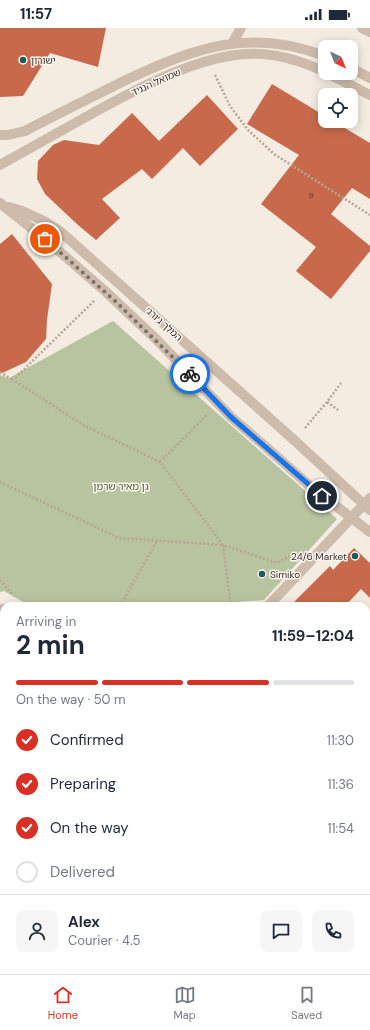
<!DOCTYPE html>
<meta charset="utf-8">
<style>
:root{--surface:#fff;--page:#f6f6f7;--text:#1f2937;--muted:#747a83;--line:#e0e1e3;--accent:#d93025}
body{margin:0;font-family:"DM Sans","Noto Sans Hebrew",sans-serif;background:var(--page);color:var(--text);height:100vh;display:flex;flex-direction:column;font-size:15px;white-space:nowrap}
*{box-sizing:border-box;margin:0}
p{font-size:13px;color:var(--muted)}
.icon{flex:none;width:22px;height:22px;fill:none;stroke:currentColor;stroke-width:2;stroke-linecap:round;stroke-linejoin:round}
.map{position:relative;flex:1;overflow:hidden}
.sheet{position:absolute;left:0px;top:574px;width:370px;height:372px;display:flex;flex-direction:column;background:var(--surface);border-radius:12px 12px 0 0;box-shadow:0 2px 10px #0003}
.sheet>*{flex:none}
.needle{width:26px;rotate:137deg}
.tools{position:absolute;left:318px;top:12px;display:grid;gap:8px}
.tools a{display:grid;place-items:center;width:40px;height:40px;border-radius:8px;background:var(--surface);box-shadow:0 2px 10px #0003;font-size:20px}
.pin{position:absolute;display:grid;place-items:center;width:34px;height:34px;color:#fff;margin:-17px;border:2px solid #fff;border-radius:50%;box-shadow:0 1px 4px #0007}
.courier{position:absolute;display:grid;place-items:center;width:40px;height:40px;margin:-20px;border:3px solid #1a73e8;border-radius:50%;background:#fff;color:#222;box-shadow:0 1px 5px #0007}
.overview em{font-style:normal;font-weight:700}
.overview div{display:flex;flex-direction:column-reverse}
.overview{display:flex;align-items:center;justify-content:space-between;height:68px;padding:0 16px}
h1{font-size:26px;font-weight:700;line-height:30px}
.bar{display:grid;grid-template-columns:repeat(4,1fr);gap:6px 4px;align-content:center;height:48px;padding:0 16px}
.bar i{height:5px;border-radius:3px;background:var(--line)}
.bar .current{background:var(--accent)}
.bar p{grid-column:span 4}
.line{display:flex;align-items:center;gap:10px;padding:0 16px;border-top:1px solid var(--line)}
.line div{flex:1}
.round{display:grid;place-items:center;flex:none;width:42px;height:42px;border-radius:8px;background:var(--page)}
ol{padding:0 16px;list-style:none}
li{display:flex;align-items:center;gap:12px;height:44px}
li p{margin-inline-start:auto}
li .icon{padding:4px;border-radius:50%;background:var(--accent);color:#fff;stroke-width:4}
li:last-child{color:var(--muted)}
li i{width:22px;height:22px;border:2px solid var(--line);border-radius:50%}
.status{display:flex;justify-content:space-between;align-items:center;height:28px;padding:0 20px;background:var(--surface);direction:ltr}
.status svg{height:11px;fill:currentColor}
.menu{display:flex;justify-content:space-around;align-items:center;height:56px;border-top:1px solid var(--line);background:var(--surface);font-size:11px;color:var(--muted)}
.menu a{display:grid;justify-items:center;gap:2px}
.menu .current{color:var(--accent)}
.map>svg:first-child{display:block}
.green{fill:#b8c4a0}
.building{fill:#c8694b}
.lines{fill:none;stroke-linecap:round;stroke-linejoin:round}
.path{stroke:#b9a596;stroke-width:2.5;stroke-dasharray:2 2;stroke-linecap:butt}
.minor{stroke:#cdbbac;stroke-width:10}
.done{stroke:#7c716b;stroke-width:4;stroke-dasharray:0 7.2}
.route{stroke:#1a73e8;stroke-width:5}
.poi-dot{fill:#1f5a5e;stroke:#fbf5ee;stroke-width:1.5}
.labels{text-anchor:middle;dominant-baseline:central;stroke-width:3;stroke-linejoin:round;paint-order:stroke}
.number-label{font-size:8px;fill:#5e3e33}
.poi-label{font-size:10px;fill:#3b302b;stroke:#fbf5ee;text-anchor:start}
.street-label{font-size:10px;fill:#3b302b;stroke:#fbf5ee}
.park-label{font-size:10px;fill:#4a5a2e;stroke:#fbf5ee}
</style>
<div class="status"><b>11:57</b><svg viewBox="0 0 49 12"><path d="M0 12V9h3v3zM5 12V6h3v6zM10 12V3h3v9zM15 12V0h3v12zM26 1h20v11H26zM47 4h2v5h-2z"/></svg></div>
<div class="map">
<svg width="370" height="946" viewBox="0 0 370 946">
<rect width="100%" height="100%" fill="#f4ebe1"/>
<!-- green -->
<path class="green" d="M113 293 337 491 264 572 179 578H30L4 563 0 564V347L9 350Z"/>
<!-- building -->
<path class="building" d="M0 0H106L98 39 50 25 23 68 0 69Z
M272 56 325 88V93H333L370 115V171L352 160 331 186 370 218V223L331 271 296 243 316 219 261 176 299 127 247 96Z
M207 67 238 101 200 138 183 120 152 151 142 141 102 171 120 190 96 212 78 197 45 166 37 151 38 133 53 117 64 112 99 117 132 85 159 113Z
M12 206 52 256 47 292 46 311 26 334 0 346V216Z
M354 520 370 535V570L361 561 345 578H290L330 538 333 542Z"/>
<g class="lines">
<!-- path -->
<path class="path" d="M215 47 230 78 248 102 274 126 370 187
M94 273 13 352 85 398 160 434 223 517 277 535 293 526
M0 344 13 352
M327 374 338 382
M305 400 327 374 341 355
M160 434 207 387
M0 454 119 510 223 517 231 578
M0 552 12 566
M120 578 157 513"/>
<!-- minor -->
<path class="minor" d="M362 0 370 4
M234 12 241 0
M351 40 370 50
M327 45 370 67
M0 107H8L25 103C59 85 94 68 128 51 197 19 250 0 325 28
M0 137C31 120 62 102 93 85 137 61 195 29 246 26 274 24 300 32 325 44
M0 175 45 211 105 263 157 312 231 389 266 419 311 459 370 504
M9 179 22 183 44 193 61 204 294 412 370 482
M268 578 370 470
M0 582 4 581
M0 694 4 692
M366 889 370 895
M240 942 243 946"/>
</g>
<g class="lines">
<!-- done -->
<path class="done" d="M45 211 115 273 190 346"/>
<!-- route -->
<path class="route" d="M190 346 231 389 322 468"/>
</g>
<!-- markers -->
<g class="poi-dot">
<circle cx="23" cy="32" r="4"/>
<circle cx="355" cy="528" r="4"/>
<circle cx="262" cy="546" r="4"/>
</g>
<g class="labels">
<!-- number labels -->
<g class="number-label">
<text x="311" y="167">9</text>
</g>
<!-- poi labels -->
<g class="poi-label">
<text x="31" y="32">ישורון</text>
<text x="347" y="528" text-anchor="end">24/6 Market</text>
<text x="270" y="546">Simiko</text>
</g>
<!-- street labels -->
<g class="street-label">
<text transform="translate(156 54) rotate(-24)">שמואל הנגיד</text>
<text transform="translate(164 296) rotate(42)">המלך ג׳ורג׳</text>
</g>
<!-- park labels -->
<g class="park-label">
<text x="121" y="458">גן מאיר שרמן</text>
</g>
</g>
</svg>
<div class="tools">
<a><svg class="needle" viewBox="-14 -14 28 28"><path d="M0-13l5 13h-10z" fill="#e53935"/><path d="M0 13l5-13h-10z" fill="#747a83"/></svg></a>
<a><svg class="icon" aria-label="locate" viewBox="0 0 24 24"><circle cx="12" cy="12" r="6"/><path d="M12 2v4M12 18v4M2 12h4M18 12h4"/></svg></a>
</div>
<div class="pin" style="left:45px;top:211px;background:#ea580c"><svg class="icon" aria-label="bag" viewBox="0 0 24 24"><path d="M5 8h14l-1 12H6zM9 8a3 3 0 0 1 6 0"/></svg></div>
<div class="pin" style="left:322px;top:468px;background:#1f2937"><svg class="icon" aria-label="home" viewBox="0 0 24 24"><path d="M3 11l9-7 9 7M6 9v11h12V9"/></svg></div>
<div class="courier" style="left:190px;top:346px"><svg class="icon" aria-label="bike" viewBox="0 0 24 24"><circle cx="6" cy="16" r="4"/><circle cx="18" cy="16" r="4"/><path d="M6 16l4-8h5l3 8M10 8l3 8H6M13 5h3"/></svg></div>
<section class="sheet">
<div class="overview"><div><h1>2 min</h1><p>Arriving in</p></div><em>11:59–12:04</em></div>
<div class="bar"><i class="current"></i><i class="current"></i><i class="current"></i><i></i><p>On the way · 50 m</p></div>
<ol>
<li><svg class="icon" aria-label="check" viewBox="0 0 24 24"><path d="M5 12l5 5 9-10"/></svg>Confirmed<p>11:30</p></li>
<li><svg class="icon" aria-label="check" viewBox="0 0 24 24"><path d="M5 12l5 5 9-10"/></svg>Preparing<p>11:36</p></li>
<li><svg class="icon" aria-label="check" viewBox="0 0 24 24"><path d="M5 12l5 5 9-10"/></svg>On the way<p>11:54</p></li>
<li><i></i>Delivered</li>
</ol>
<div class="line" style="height:72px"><a class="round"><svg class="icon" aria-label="person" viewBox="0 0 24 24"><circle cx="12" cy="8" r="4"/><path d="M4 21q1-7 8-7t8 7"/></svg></a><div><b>Alex</b><p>Courier · 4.5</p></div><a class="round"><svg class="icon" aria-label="chat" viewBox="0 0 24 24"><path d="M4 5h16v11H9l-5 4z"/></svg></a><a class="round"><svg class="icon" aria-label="phone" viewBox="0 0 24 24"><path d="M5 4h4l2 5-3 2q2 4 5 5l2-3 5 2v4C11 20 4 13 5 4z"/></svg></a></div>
</section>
</div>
<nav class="menu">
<a class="current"><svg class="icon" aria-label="home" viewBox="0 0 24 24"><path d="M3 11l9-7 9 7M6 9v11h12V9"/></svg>Home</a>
<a><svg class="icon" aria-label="map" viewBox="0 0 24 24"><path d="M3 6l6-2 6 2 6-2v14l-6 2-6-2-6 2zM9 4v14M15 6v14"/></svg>Map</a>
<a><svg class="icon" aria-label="saved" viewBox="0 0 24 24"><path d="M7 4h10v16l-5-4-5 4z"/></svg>Saved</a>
</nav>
